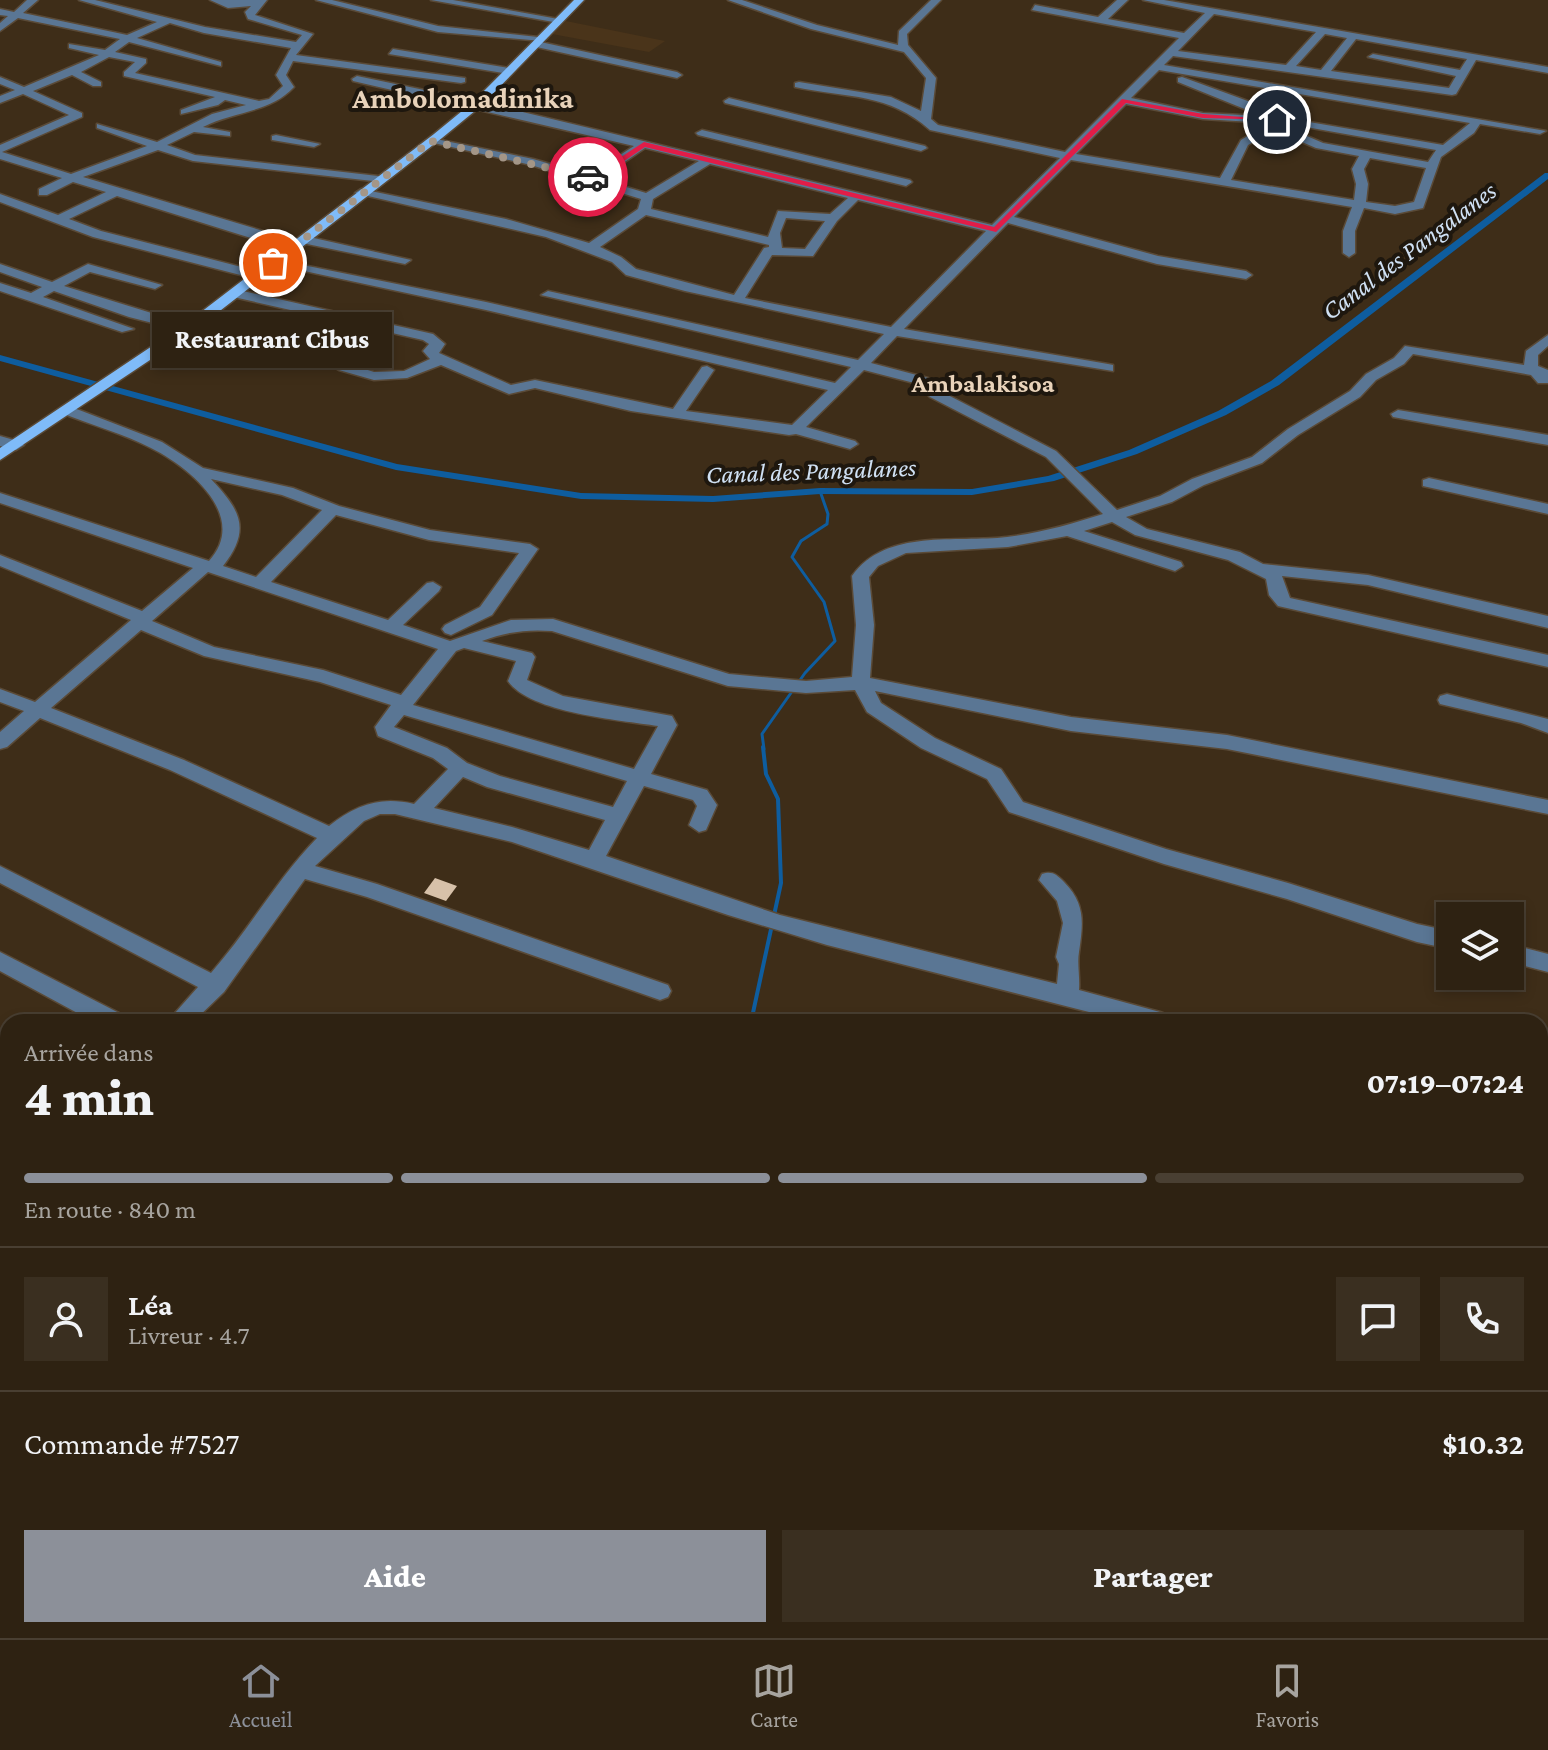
<!DOCTYPE html>
<html lang="fr">
<meta charset="utf-8">
<style>
:root{--surface:#2e2212;--page:#3a2f20;--text:#f1f3f6;--muted:#a7a49f;--line:#493f32;--accent:#8c9099}
body{margin:0;font-family:"Crimson Pro",serif;background:var(--page);color:var(--text);height:100vh;display:flex;flex-direction:column;font-size:30px;white-space:nowrap}
*{box-sizing:border-box;margin:0}
p{font-size:26px;color:var(--muted)}
.icon{flex:none;width:44px;height:44px;fill:none;stroke:currentColor;stroke-width:2;stroke-linecap:round;stroke-linejoin:round}
.map{position:relative;flex:1;overflow:hidden}
.details{position:absolute;left:0px;top:1014px;width:1548px;height:624px;display:flex;flex-direction:column;background:var(--surface);border-radius:24px 24px 0 0;box-shadow:0 4px 12px #0003,0 0 0 2px var(--line)}
.details>*{flex:none}
.tools{position:absolute;left:1436px;top:902px;display:grid;gap:16px}
.tools a{display:grid;place-items:center;width:88px;height:88px;border-radius:0px;background:var(--surface);box-shadow:0 4px 12px #0003,0 0 0 2px var(--line);font-size:40px}
.pin{position:absolute;display:grid;place-items:center;width:68px;height:68px;color:#fff;margin:-34px;border:4px solid #fff;border-radius:50%;box-shadow:0 2px 8px #0007}
.courier{position:absolute;display:grid;place-items:center;width:80px;height:80px;margin:-40px;border:6px solid #e11d48;border-radius:50%;background:#fff;color:#222;box-shadow:0 2px 10px #0007}
.bubble{position:absolute;height:56px;border-radius:0px;background:var(--surface);box-shadow:0 4px 12px #0003,0 0 0 2px var(--line);font-size:26px;font-weight:800;line-height:56px;text-align:center}
.overview em{font-style:normal;font-weight:800}
.overview div{display:flex;flex-direction:column-reverse}
.overview{display:flex;align-items:center;justify-content:space-between;height:136px;padding:0 24px}
h1{font-size:52px;font-weight:800;line-height:60px}
.bar{display:grid;grid-template-columns:repeat(4,1fr);gap:12px 8px;align-content:center;height:96px;padding:0 24px}
.bar i{height:10px;border-radius:6px;background:var(--line)}
.bar .on{background:var(--accent)}
.bar p{grid-column:span 4}
.line{display:flex;align-items:center;gap:20px;padding:0 24px;border-top:2px solid var(--line)}
.line div{flex:1}
.round{display:grid;place-items:center;flex:none;width:84px;height:84px;border-radius:0px;background:var(--page)}
.action{display:flex;gap:16px;margin-top:auto;padding:16px 24px}
.action a{flex:1;height:92px;border-radius:0px;background:var(--accent);color:#fff;font-size:32px;font-weight:800;line-height:92px;text-align:center}
.action a+a{background:var(--page);color:var(--text)}
.tab-bar{display:flex;justify-content:space-around;align-items:center;height:112px;border-top:2px solid var(--line);background:var(--surface);font-size:22px;color:var(--muted)}
.tab-bar a{display:grid;justify-items:center;gap:4px}
.tab-bar .on{color:var(--accent)}
.map>svg:first-child{display:block}
.built{fill:#4a341a}
.lines{fill:none;stroke-linecap:round;stroke-linejoin:round}
.stream-far2{stroke:#0e5d9f;stroke-width:3}
.stream-far1{stroke:#0e5d9f;stroke-width:4}
.stream{stroke:#0e5d9f;stroke-width:5}
.canal{fill:#0e5d9f;fill-rule:evenodd}
.building{fill:#d7c1a9}
.minor-casing{stroke:#5a4a37;stroke-width:3}
.major-casing{stroke:#5a4a37;stroke-width:3}
.minor{fill:#5a7694;fill-rule:evenodd}
.major{fill:#7fbbf9;fill-rule:evenodd}
.route{fill:#e11d48}
.done{stroke:#a49687;stroke-width:8;stroke-dasharray:0 14.4}
.labels{text-anchor:middle;dominant-baseline:central;stroke-width:8;stroke-linejoin:round;paint-order:stroke}
.far-water-label{font-size:26px;font-style:italic;fill:#d0e1f4;stroke:#1e170e}
.far-quarter-label{font-size:26px;font-weight:bold;fill:#e9d3ba;stroke:#1e170e}
.far-district-label{font-size:30px;font-weight:bold;fill:#e9d3ba;stroke:#1e170e}
</style>
<div class="map">
<svg width="1548" height="1638" viewBox="0 0 1548 1638">
<rect width="100%" height="100%" fill="#3e2d18"/>
<!-- built -->
<path class="built" d="M566 21 665 41 649 52 552 34Z"/>
<g class="lines">
<!-- stream-far2 -->
<path class="stream-far2" d="M764 749 762 734 805 673 835 641 824 602 792 557 801 541 827 524 828 514 820 491"/>
<!-- stream-far1 -->
<path class="stream-far1" d="M751 1022 781 883 778 799 766 774 763 747"/>
<!-- stream -->
<path class="stream" d="M1540 1286 1548 1287
M1222 1630 1227 1638
M604 1638 606 1630"/>
<!-- canal -->
<path class="canal" d="M1545 173H1548V179L1279 385 1226 415 1137 454 1054 481 972 495 820 494 713 502 581 499 396 470 0 361V355L397 464 581 493 713 496 820 488 972 489 1048 476 1129 450 1218 411 1271 381Z"/>
</g>
<!-- building -->
<path class="building" d="M435 878 457 886 446 901 424 893Z"/>
<g class="lines">
<defs>
<path id="minor" d="M27 0H38L23 13 127 35 157 22 79 0H95L205 27 296 42 302 35 248 19 245 12 251 6 228 8 210 0H267L255 15 313 34 296 55 465 78V82L461 83 293 61 286 75 294 87C270 113 234 111 203 127L230 132V136L194 132 167 145 195 155 378 176 382 178V182L193 161 158 150 83 177 300 242 301 237 305 236 411 260 405 264 302 243 301 248 297 249 254 239 117 196 69 219 101 231 261 272V278L256 279 93 237 0 202V194L58 215 106 192 73 182 47 195H39V189L62 178 0 159V145L69 115 23 94 0 103V96L15 90 0 84V77L24 87 99 55 69 48V44L105 50 120 39 18 18 0 31V23L8 16 0 15V9L14 12ZM170 23 204 33 291 48 276 75 283 86 269 99 259 101 135 73 146 63V59L115 52 129 42 221 66V62L137 38ZM109 57 135 62 124 72V76L215 97 181 110V114L218 105 225 100 246 105 212 114 157 142 97 124V128L147 146 71 174 2 152 82 117V113L33 91 72 75 93 86H101V82L81 72Z
M316 0H332L438 26 547 38 542 41 438 32Z
M431 0H453L564 20 559 23Z
M728 0H742L817 25 898 45 899 31 931 0H941L907 34 908 45 936 78 931 119 938 125 1065 152 1179 38 1032 10 1035 5 1098 17 1117 0H1128L1108 19 1184 33 1205 13 1143 0H1164L1548 67V73L1476 60 1456 94 1452 95 1173 56 1164 65 1546 131 1540 134 1480 124 1474 133 1441 157 1423 208 1395 214 1364 208 1355 231V253L1349 257 1343 253V231L1352 207 1071 160 1014 217 1158 256 1246 271 1252 275 1246 279 1157 264 1008 223 904 329 1108 364 1113 365V371L897 336 871 363 928 378 940 391 1056 451 1117 510 1160 496 1192 479 1252 457 1288 429 1350 391 1366 374 1394 358 1405 346 1524 365 1526 351 1548 335V346L1538 355V366L1548 370V383H1538L1531 375 1413 354 1404 364 1376 380 1360 397 1298 435 1262 463 1204 485 1172 502 1126 517 1147 529 1240 552 1263 564 1368 575 1548 616V628L1368 585 1282 576 1290 598 1548 655V667L1278 606 1269 595 1266 579 1228 560 1135 535 1112 522 1084 531 1181 562 1183 566 1175 571 1067 536 1008 547 906 553 878 566 869 577 874 625 870 678 1071 717 1227 735 1548 800V814L1227 749 1071 731 875 691 881 703 935 738 1001 769 1023 802 1166 849 1288 883 1417 924 1450 931V949L1417 942 1287 899 1164 864 1009 812 987 779 921 748 867 712 855 690 806 693 728 686 552 631C527 629 506 632 482 641L532 653 535 657 527 680 563 696 672 716 677 725 651 774 707 790 717 805 706 830 699 832 689 825 697 806 693 800 644 786 606 856 780 915 1057 984 1059 964 1056 957 1063 923 1057 901 1039 880 1042 874C1052 871 1056 874 1064 882 1086 904 1083 924 1079 952 1077 963 1080 977 1079 990L1160 1012 1168 1015 1171 1022H1128L827 945 728 915 512 842 395 814H380L364 821 315 866 377 884 668 985 671 991 668 997 660 1000 367 897 305 879 224 992 193 1022H167L198 987 0 883V866L211 973C249 930 277 879 317 838L170 770 40 718 7 747 0 749V732L24 711 0 702V689L35 702 131 620 0 566V555L142 611 193 568 0 503V493L209 561C249 517 191 468 151 448 124 434 92 425 64 414V408H74L162 442 203 468 293 488 339 506 430 530 530 544 538 549 492 615 451 635 445 633 442 629 445 625 480 607 519 553 429 540 336 515 271 582 388 620 427 583 433 582 441 587 439 591 403 625 450 641 511 620 553 619 729 674 806 681 852 677 856 625 852 576C886 528 956 543 1007 537 1040 533 1072 524 1103 514L1046 457 930 397 918 384 864 370 806 427 855 441 858 444 850 449 796 434 789 435 631 411 535 388 509 394 441 365 407 378 374 380 339 370 311 354 194 329 188 332 129 317 54 291 43 297 134 329 122 332 0 291V283L31 293 42 287 0 272V264L52 282 88 264 162 285 155 289 90 272 64 286 187 324 193 321 320 348 349 364 374 372 404 371 430 359 423 351 429 344 423 340 229 296 227 293 234 289 433 334 445 344 439 353 511 385 535 380 673 409 702 367 707 366 714 370 686 411 792 425 828 390 486 310 267 263 273 259 486 302 835 383 851 367 541 295 548 291 858 360 884 334 685 291 626 275 612 262 546 237 355 193 361 189 506 219 589 243 638 209 641 199 531 165 425 141 431 138 533 159 589 175 634 146 353 81 352 79 357 76 477 101 992 225 1060 158 930 130C889 93 848 98 795 87V83L799 82 891 97 921 111 926 78 904 52 811 29ZM1214 14 1316 32 1286 65 1178 51ZM1325 34 1347 38 1321 70 1296 66ZM1356 39 1467 59 1460 70 1373 54 1368 57 1456 76 1449 88 1331 71ZM1159 70 1470 123 1443 145 1280 117 1256 104 1182 77 1178 78V82L1262 116 1203 113 1131 98ZM1126 104 1203 119 1269 123 1241 140 1220 178 1076 154ZM1279 124H1289L1436 150 1428 162 1323 143ZM1274 130 1316 148 1359 156 1352 169 1356 184 1354 200 1231 180 1248 145ZM645 148 699 161 646 193 600 179ZM1370 158 1426 168 1414 202 1395 206 1366 202 1368 184 1364 169ZM710 164 848 198 830 214 778 211 768 237 651 209 653 199ZM858 200 986 231 891 327 745 298 772 255 813 256 837 221ZM646 215 769 245V247L764 248 734 295 636 269 621 257 600 247ZM786 218 825 221 805 249 782 248 780 233ZM211 479 282 495 322 510 256 577 223 566C252 529 240 510 211 479ZM208 572 438 649 401 695 323 670 214 647 152 621ZM141 630 204 656 320 682 391 705 375 727 378 736 433 758 448 769 414 804C380 796 356 805 329 826L184 760 51 708ZM464 648 516 661 508 681C530 713 620 720 658 726L634 769 413 705 456 651ZM404 715 627 781 613 807 500 776 467 763 447 748 394 727ZM463 777 487 787 605 820 589 850 512 827 434 808Z
M536 41 677 72 682 75 677 78 532 46Z
M393 49 509 68 514 71 509 74 389 54Z
M729 98 925 146 927 148 921 151 725 103 724 101Z
M702 130 910 180 912 182 906 186 698 135 696 133Z
M276 135 320 144 314 147 272 140V136Z
M1398 410 1548 435V445L1393 417 1391 414Z
M0 436 21 442 24 445 16 450 0 446Z
M1429 478 1548 504V514L1423 486V480Z
M1447 694 1548 719V733L1521 723 1440 704 1438 700 1440 696Z
M1510 944 1548 954V972L1510 962Z
M0 952 123 1015 126 1022H94L0 971Z
M1540 1121 1548 1124V1146L1540 1143Z
M1540 1221 1548 1223V1247L1540 1245Z
M0 1306 8 1309V1336L0 1333Z
M1540 1345 1548 1347V1375L1540 1371Z
M1540 1479 1548 1481V1509L1540 1507Z
M1540 1562 1548 1565V1595L1540 1592Z
M12 1630H42L44 1638H14Z
M924 1630H954L952 1638H922Z"/>
<path id="major" d="M574 0H584L481 106 442 138 198 328 0 460V448L188 322 434 134 473 102Z"/>
</defs>
<!-- minor casing -->
<use href="#minor" class="minor-casing"/>
<!-- major casing -->
<use href="#major" class="major-casing"/>
<!-- minor -->
<use href="#minor" class="minor"/>
<!-- major -->
<use href="#major" class="major"/>
</g>
<!-- route -->
<path class="route" d="M1122 99 1203 114 1281 120 1203 118 1126 103 996 232 645 147 596 180 584 177 592 176 644 142 994 227Z"/>
<g class="lines">
<!-- done -->
<path class="done" d="M273 263 431 141 588 177"/>
</g>
<g class="labels">
<!-- far-water labels -->
<g class="far-water-label">
<text transform="translate(1409 251) rotate(-37)">Canal des Pangalanes</text>
<text transform="translate(811 471) rotate(-2)">Canal des Pangalanes</text>
</g>
<!-- far-quarter labels -->
<g class="far-quarter-label">
<text x="983" y="383">Ambalakisoa</text>
</g>
<!-- far-district labels -->
<g class="far-district-label">
<text x="463" y="97">Ambolomadinika</text>
</g>
</g>
</svg>
<div class="tools">
<a><svg class="icon" aria-label="layers" viewBox="0 0 24 24"><path d="M12 4l9 5-9 5-9-5zM3 14l9 5 9-5"/></svg></a>
</div>
<div class="pin" style="left:273px;top:263px;background:#ea580c"><svg class="icon" aria-label="bag" viewBox="0 0 24 24"><path d="M5 8h14l-1 12H6zM9 8a3 3 0 0 1 6 0"/></svg></div>
<div class="pin" style="left:1277px;top:120px;background:#1f2937"><svg class="icon" aria-label="home" viewBox="0 0 24 24"><path d="M3 11l9-7 9 7M6 9v11h12V9"/></svg></div>
<div class="courier" style="left:588px;top:177px"><svg class="icon" aria-label="car" viewBox="0 0 24 24"><path d="M5 17H2v-5l4-1 3-4h7l3 4 3 1v5h-3M9 17h6M6 11h13"/><circle cx="7" cy="17" r="2"/><circle cx="17" cy="17" r="2"/></svg></div>
<div class="bubble" style="left:152px;top:312px;width:240px">Restaurant Cibus</div>
<section class="details">
<div class="overview"><div><h1>4 min</h1><p>Arrivée dans</p></div><em>07:19–07:24</em></div>
<div class="bar"><i class="on"></i><i class="on"></i><i class="on"></i><i></i><p>En route · 840 m</p></div>
<div class="line" style="height:144px"><a class="round"><svg class="icon" aria-label="person" viewBox="0 0 24 24"><circle cx="12" cy="8" r="4"/><path d="M4 21q1-7 8-7t8 7"/></svg></a><div><b>Léa</b><p>Livreur · 4.7</p></div><a class="round"><svg class="icon" aria-label="chat" viewBox="0 0 24 24"><path d="M4 5h16v11H9l-5 4z"/></svg></a><a class="round"><svg class="icon" aria-label="phone" viewBox="0 0 24 24"><path d="M5 4h4l2 5-3 2q2 4 5 5l2-3 5 2v4C11 20 4 13 5 4z"/></svg></a></div>
<div class="line" style="height:104px"><div>Commande #7527</div><b>$10.32</b></div>
<div class="action"><a>Aide</a><a>Partager</a></div>
</section>
</div>
<nav class="tab-bar">
<a class="on"><svg class="icon" aria-label="home" viewBox="0 0 24 24"><path d="M3 11l9-7 9 7M6 9v11h12V9"/></svg>Accueil</a>
<a><svg class="icon" aria-label="map" viewBox="0 0 24 24"><path d="M3 6l6-2 6 2 6-2v14l-6 2-6-2-6 2zM9 4v14M15 6v14"/></svg>Carte</a>
<a><svg class="icon" aria-label="saved" viewBox="0 0 24 24"><path d="M7 4h10v16l-5-4-5 4z"/></svg>Favoris</a>
</nav>
